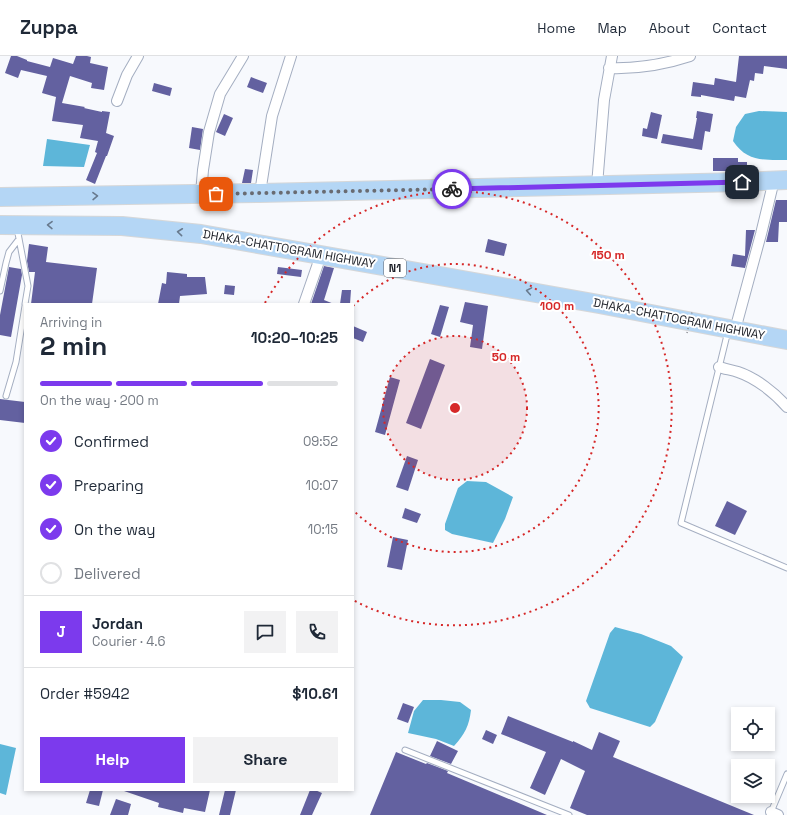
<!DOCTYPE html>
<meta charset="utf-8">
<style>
:root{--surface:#fff;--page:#f2f2f3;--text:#1f2937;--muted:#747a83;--line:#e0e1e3;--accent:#7c3aed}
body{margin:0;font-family:"Space Grotesk",sans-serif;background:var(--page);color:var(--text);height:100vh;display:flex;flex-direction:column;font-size:15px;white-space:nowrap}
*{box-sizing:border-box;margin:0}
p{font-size:13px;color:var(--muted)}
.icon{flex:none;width:22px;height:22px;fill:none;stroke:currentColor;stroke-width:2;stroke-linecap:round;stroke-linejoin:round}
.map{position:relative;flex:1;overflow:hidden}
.sheet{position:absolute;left:24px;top:247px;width:330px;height:488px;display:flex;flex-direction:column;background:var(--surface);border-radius:0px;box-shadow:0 2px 6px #0003}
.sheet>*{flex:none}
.buttons{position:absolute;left:731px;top:651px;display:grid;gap:8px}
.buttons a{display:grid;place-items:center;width:44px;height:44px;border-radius:0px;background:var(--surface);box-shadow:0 2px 6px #0003;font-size:20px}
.pin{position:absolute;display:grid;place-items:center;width:34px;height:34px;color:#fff;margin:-17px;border-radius:8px;box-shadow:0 2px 6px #0006}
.courier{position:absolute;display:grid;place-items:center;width:40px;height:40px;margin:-20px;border:3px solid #7c3aed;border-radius:50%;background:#fff;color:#222;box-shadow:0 1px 5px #0007}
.headline em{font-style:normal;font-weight:700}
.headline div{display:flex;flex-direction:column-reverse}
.headline{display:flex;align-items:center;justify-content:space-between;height:68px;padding:0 16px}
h1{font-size:26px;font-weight:700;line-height:30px}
.bar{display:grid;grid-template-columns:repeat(4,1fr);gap:6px 4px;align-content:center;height:48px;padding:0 16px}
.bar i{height:5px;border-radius:3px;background:var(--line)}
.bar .on{background:var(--accent)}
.bar p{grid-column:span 4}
.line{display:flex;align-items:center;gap:10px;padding:0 16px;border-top:1px solid var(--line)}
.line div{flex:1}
.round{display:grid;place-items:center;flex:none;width:42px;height:42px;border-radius:0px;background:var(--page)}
ol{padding:0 16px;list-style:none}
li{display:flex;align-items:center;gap:12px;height:44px}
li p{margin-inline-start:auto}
li .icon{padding:4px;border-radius:50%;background:var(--accent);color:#fff;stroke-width:4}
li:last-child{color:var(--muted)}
li i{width:22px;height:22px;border:2px solid var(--line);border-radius:50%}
.primary-button{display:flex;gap:8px;margin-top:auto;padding:8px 16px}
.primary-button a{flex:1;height:46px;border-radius:0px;background:var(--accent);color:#fff;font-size:16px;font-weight:700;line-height:46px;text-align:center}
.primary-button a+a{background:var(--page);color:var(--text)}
header{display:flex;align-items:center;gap:24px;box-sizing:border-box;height:56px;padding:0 20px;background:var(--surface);border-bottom:1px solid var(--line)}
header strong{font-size:19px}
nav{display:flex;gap:22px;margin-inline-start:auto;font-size:14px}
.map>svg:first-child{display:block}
.water{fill:#5db6d9}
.building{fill:#6361a0}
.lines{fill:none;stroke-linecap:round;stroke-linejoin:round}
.lane-casing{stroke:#a4aec1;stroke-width:7}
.street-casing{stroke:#a4aec1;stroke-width:12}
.highway-casing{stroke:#d6d7d8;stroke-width:20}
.lane{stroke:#fff;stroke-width:5}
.street{stroke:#fff;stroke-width:10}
.highway{stroke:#b4d6f5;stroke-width:18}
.path-bridge{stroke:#85878d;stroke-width:1.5;stroke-dasharray:1 3;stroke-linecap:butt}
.oneway{stroke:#687a8e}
.done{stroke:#696b72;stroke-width:4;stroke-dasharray:0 7.2}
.route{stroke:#7c3aed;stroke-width:5}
.ring{fill:none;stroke:#d62828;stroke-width:2;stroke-dasharray:2 4}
.labels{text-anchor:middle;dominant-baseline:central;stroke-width:4;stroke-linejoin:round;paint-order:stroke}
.shield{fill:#fff;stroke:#606268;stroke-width:1}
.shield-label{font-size:11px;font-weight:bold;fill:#1c1f27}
.street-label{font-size:12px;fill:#1c1f27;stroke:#fff}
.centre{fill:#d62828;stroke:#fff;stroke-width:2}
.ring-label{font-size:12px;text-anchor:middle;font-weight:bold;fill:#d62828;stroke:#fff;stroke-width:4;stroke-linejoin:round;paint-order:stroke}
</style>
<header>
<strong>Zuppa</strong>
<nav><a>Home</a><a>Map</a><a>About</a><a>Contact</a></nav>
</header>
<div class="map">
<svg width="787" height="759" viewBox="0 0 787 759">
<rect width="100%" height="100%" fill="#f7f9fd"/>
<!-- water -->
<path class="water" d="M759 55 787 56V104C764 104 747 106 733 85L736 71 745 58Z
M47 83 90 89 84 111 43 110Z
M467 425 486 426 513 441 505 463 493 487 452 478 445 474V468L458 432Z
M615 571 641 578 671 590 683 601 655 666 650 671 590 652 586 645 610 577Z
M423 644H441L460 646 471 654C469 670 465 678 454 690L436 683 408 677 414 655Z
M0 688 16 692 6 739 0 737Z"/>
<!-- building -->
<path class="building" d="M11 0H17L27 4V5L50 11 53 2 73 8 76 0H87L91 1 90 7 108 11 104 34 91 32 92 27 70 20 62 47 85 51 84 52 102 56V55L110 56 106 77 114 80 107 100H106L95 128 86 124 97 97 95 96 98 85 80 82 83 69 52 65 56 41 42 37 47 20 21 14 18 22 5 17Z
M739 0H787V13L764 10 763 18 755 17 754 25 750 24 746 42 735 40 734 45 701 39V41L691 40 693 26 714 29 715 22 736 26Z
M251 21 267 27 263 37 247 31Z
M154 27 172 32 170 40 152 35Z
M697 55 713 58 710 76 705 75 702 94 661 87 663 78 693 83 697 62H696Z
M651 56 662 59 657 83 642 80 643 72 647 73Z
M224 58 233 62 225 80 216 76Z
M192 71 203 73 200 94 189 92Z
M713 102H738V106H747V115H713Z
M245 113 253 114 251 127H242Z
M776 144H787V166H779L778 186H766Z
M746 174H755L745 212 731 210 733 198 745 200Z
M488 183 507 188 504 200 485 196Z
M29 188 48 191 46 206 97 212 92 248H31L35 216H29L27 205Z
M324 210 334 212 324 244 334 248H311Z
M9 211 21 213 22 219 11 281 0 279V259Z
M278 211 302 214 301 221 277 218Z
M167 216 187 218V221H205L207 238 180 240 179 248H158L162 227 166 228Z
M225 229 235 230 234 239 224 238Z
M342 234H351L350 248H340Z
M465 246 488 250 482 293 470 291 473 269 460 266Z
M440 249 449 251 440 281 431 278Z
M353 270 367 276 363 286 353 282Z
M430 303 445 309 421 373 406 367Z
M390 321 400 324 385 379 375 376Z
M0 343 25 346V367L0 364Z
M407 400 418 404 408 435 396 431Z
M727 445 747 455 735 479 715 470Z
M405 452 421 458 417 467 402 462Z
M393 481 408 484 402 514 387 511Z
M403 647 414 651 408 667 397 663Z
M508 660 573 686V685L592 694 599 676 620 685 613 701 754 759H587L570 752 585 715 561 703 545 739 530 732 546 696 501 678Z
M486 674 497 679 493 688 482 683Z
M437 685 458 695 451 708 430 700Z
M396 696 426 708 427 707 448 715 447 717 547 759H370Z
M90 734H103L99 750 86 747Z
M124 734H210L205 756 184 752 183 757 158 751 159 747 124 735Z
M225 734H236L230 759H219Z
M310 734H315L322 737 312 759H300Z
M116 743 131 748 128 759H110Z"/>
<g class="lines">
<defs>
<path id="lane" d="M17 172 28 230 25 248
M0 235 6 207 9 196 19 183
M728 275 681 467 787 512
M6 340 16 306 25 250
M405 694 569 759
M771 756 787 718"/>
<path id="street" d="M609 12C638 13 663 9 690 0
M117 45 127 19 138 0
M597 129 604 44 612 0
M260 137 272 60 291 0
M201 138 203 114 209 76 220 38 243 0
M304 248 321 199
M735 274 761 178 774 124
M719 311C725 313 732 314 738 316 756 322 775 337 787 351
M771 756 778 759"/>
<path id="highway" d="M0 141 260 137 742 126 787 124
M0 169 122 170 201 178 599 248 787 284"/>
</defs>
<!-- lane casing -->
<use href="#lane" class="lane-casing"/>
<!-- street casing -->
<use href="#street" class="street-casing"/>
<!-- highway casing -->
<use href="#highway" class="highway-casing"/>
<!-- lane -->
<use href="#lane" class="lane"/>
<!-- street -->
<use href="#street" class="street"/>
<!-- highway -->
<use href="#highway" class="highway"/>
<!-- path-bridge -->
<path class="path-bridge" d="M687 277 692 256"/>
</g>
<!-- one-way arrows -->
<defs><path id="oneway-chevron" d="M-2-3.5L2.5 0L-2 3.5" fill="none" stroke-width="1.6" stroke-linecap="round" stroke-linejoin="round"/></defs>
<g class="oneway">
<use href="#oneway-chevron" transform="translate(95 140) rotate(-1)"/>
<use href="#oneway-chevron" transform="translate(50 169) rotate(-179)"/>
<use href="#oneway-chevron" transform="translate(180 176) rotate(-174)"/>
<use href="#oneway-chevron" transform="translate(529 235) rotate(-170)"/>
</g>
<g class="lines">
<!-- done -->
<path class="done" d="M216 138 452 133"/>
<!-- route -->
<path class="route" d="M452 133 742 126"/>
</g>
<!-- distance rings -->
<circle cx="455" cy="352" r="72" fill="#d62828" fill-opacity=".12"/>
<g class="ring">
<circle cx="455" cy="352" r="72"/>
<path d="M353 250A144 144 0 1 1 353 454"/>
<path d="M265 247A217 217 0 1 1 353 544"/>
</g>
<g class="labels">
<!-- shield labels -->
<rect class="shield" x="384" y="203" width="22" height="18" rx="3"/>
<g class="shield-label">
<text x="395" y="212">N1</text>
</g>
<!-- street labels -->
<g class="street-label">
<text transform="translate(289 193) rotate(10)">DHAKA-CHATTOGRAM HIGHWAY</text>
<text transform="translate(679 263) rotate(11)">DHAKA-CHATTOGRAM HIGHWAY</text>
</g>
</g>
<circle cx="455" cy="352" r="6" class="centre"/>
<g class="ring-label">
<text x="608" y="203">150 m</text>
<text x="557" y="254">100 m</text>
<text x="506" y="305">50 m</text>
</g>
</svg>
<div class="buttons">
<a><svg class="icon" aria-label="locate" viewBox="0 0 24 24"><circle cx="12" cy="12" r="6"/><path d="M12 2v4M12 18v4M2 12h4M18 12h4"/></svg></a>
<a><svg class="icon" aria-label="layers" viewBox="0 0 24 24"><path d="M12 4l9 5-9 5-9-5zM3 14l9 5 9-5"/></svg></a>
</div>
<div class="pin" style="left:216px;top:138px;background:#ea580c"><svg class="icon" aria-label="bag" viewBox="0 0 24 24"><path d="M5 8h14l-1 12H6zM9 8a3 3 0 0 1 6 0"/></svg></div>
<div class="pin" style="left:742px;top:126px;background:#1f2937"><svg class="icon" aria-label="home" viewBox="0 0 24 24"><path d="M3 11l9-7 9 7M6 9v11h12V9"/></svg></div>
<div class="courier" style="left:452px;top:133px"><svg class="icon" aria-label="bike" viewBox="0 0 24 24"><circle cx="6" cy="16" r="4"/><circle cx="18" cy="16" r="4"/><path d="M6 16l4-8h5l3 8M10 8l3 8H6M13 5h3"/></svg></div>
<section class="sheet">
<div class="headline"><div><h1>2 min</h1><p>Arriving in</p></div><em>10:20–10:25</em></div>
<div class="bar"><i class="on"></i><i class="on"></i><i class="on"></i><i></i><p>On the way · 200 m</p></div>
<ol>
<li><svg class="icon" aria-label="check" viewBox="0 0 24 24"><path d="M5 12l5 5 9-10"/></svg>Confirmed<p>09:52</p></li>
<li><svg class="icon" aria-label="check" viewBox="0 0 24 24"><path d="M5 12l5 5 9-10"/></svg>Preparing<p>10:07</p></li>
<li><svg class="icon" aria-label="check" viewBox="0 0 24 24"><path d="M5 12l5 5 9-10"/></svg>On the way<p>10:15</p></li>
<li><i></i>Delivered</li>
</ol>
<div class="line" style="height:72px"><b class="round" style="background:var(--accent);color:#fff">J</b><div><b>Jordan</b><p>Courier · 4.6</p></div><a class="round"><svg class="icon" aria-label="chat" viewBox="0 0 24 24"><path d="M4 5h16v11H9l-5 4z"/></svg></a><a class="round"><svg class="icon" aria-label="phone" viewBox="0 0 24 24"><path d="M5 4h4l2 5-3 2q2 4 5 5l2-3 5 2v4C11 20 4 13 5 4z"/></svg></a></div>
<div class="line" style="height:52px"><div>Order #5942</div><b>$10.61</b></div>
<div class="primary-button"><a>Help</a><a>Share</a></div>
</section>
</div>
